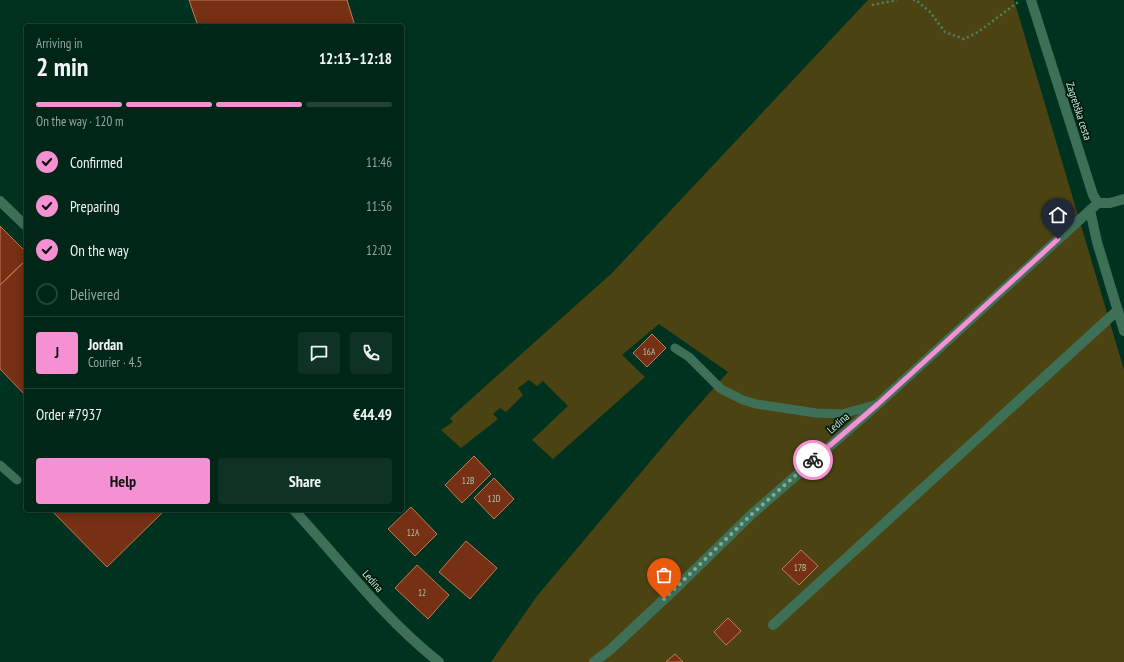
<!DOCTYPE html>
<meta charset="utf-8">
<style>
:root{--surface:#002617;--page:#0e3224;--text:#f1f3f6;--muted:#95a5a1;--line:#224336;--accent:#f591d2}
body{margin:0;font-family:"PT Sans Narrow",sans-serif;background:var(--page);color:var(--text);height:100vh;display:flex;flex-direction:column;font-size:15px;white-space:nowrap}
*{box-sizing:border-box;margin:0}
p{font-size:13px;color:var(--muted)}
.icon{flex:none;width:22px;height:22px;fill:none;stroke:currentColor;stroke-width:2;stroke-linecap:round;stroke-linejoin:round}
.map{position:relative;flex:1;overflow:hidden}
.side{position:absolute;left:24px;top:24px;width:380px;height:488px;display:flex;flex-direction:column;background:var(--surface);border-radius:4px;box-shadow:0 2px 10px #0003,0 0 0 1px var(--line)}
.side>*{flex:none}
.pin{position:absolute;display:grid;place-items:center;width:34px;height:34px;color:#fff;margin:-41px -17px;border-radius:50% 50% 50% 0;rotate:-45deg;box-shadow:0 0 4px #0007}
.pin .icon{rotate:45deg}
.courier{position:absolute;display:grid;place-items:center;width:40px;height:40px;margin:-20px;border:3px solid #f591d2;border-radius:50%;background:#fff;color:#222;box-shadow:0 1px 5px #0007}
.headline em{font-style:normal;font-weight:700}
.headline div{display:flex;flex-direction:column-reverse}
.headline{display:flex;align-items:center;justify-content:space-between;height:68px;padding:0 12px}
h1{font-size:26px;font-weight:700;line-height:30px}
.bar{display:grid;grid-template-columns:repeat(4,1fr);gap:6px 4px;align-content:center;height:48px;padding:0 12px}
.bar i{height:5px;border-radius:3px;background:var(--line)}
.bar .on{background:var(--accent)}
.bar p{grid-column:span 4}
.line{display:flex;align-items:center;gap:10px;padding:0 12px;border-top:1px solid var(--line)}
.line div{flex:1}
.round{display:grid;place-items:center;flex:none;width:42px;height:42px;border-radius:4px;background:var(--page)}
ol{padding:0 12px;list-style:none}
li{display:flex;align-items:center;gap:12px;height:44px}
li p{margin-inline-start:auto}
li .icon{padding:4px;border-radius:50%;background:var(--accent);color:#111;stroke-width:4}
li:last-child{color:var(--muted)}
li i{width:22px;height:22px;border:2px solid var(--line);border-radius:50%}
.primary-button{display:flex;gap:8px;margin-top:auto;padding:8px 12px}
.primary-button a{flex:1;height:46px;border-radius:4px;background:var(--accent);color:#111;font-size:16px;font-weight:700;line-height:46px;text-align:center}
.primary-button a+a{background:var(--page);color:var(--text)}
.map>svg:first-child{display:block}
.green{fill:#4b4412}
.building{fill:#763013;stroke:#c6795b}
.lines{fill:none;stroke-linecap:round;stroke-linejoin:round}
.path{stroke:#50806b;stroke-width:2.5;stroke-dasharray:2 3;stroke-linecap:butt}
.lane{stroke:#3e7058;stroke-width:9}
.street{stroke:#3e7058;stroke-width:10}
.done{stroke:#81ae99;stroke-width:4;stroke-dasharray:0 7.2}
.route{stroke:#f591d2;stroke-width:5}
.labels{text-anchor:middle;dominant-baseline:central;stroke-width:3.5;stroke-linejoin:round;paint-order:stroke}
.number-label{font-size:9px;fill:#b3c1a8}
.street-label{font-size:11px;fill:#c7f1da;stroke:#00180c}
</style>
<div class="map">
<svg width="1124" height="662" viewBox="0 0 1124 662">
<rect width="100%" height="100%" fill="#00331f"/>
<!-- green -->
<path class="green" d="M868 0H1014L1124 370V662H491L537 596 681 425 728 372 659 324 622 355 645 377 553 459 532 440 568 406 543 381 537 386 529 380 518 388 523 395 506 412 500 408 493 414 498 419 461 448 441 430 453 422 450 418 612 273Z"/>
<!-- building -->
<path class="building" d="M189 0H347L355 26H198Z
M0 226 26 252V260L0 285Z
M26 260V396L0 369V285Z
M652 334 666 348 647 367 633 353Z
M474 456 491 474 462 503 445 485Z
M494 478 514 499 494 519 474 498Z
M411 507 437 534 415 556 388 529Z
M51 510H165L107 567Z
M466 541 497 568 470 599 439 572Z
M801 550 818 566 799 585 782 569Z
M417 565 449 595 428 619 395 588Z
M728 618 741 631 726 645 714 632Z
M675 654 683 662H666Z"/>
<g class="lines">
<!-- path -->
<path class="path" d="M913 0H916L930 12 945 32 964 39 978 32 1018 2
M872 5 897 0"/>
<!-- lane -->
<path class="lane" d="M675 348 689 357 721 389 743 400 756 404 816 413 842 414 878 404
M0 465 17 480"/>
<!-- street -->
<path class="street" d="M1031 0 1093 195 1098 203
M0 201 26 226
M1098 203H1110L1124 199
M1090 210 1097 242 1124 331
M294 510C341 561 384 619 439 662
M773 625 1118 310
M594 662 611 649 675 589 752 514 878 404 1098 203"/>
</g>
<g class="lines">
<!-- done -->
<path class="done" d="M664 599 752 514 813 460"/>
<!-- route -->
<path class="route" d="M813 460 878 404 1058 239"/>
</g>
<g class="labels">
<!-- number labels -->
<g class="number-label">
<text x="649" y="351">16A</text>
<text x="468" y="480">12B</text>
<text x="494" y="498">12D</text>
<text x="413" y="532">12A</text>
<text x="800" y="567">17B</text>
<text x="422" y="592">12</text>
</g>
<!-- street labels -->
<g class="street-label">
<text transform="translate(1079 111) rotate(72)">Zagrebška cesta</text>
<text transform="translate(838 423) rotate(-41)">Ledina</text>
<text transform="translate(373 581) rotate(49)">Ledina</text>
</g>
</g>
</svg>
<div class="pin" style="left:664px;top:599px;background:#ea580c"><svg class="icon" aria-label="bag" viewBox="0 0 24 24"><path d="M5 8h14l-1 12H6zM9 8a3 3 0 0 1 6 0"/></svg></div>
<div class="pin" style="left:1058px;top:239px;background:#1f2937"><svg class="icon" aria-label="home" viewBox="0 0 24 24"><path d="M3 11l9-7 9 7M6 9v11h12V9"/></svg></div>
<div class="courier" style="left:813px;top:460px"><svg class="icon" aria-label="bike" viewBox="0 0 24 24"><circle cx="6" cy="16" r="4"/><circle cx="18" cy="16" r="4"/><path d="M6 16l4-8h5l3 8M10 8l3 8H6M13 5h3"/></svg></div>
<section class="side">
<div class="headline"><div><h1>2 min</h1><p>Arriving in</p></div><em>12:13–12:18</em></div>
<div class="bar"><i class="on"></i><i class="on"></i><i class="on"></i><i></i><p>On the way · 120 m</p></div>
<ol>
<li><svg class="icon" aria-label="check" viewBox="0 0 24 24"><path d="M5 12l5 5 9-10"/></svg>Confirmed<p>11:46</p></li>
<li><svg class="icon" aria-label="check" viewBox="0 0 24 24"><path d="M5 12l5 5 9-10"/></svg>Preparing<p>11:56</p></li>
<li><svg class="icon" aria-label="check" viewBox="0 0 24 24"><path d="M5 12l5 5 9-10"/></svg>On the way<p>12:02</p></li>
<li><i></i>Delivered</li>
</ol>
<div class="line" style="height:72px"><b class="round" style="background:var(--accent);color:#111">J</b><div><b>Jordan</b><p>Courier · 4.5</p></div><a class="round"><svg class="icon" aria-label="chat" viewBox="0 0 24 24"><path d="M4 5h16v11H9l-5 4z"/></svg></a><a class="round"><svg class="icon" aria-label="phone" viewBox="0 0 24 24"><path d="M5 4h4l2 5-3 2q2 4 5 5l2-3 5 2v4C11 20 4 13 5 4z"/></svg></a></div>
<div class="line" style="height:52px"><div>Order #7937</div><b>€44.49</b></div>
<div class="primary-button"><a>Help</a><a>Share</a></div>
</section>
</div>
